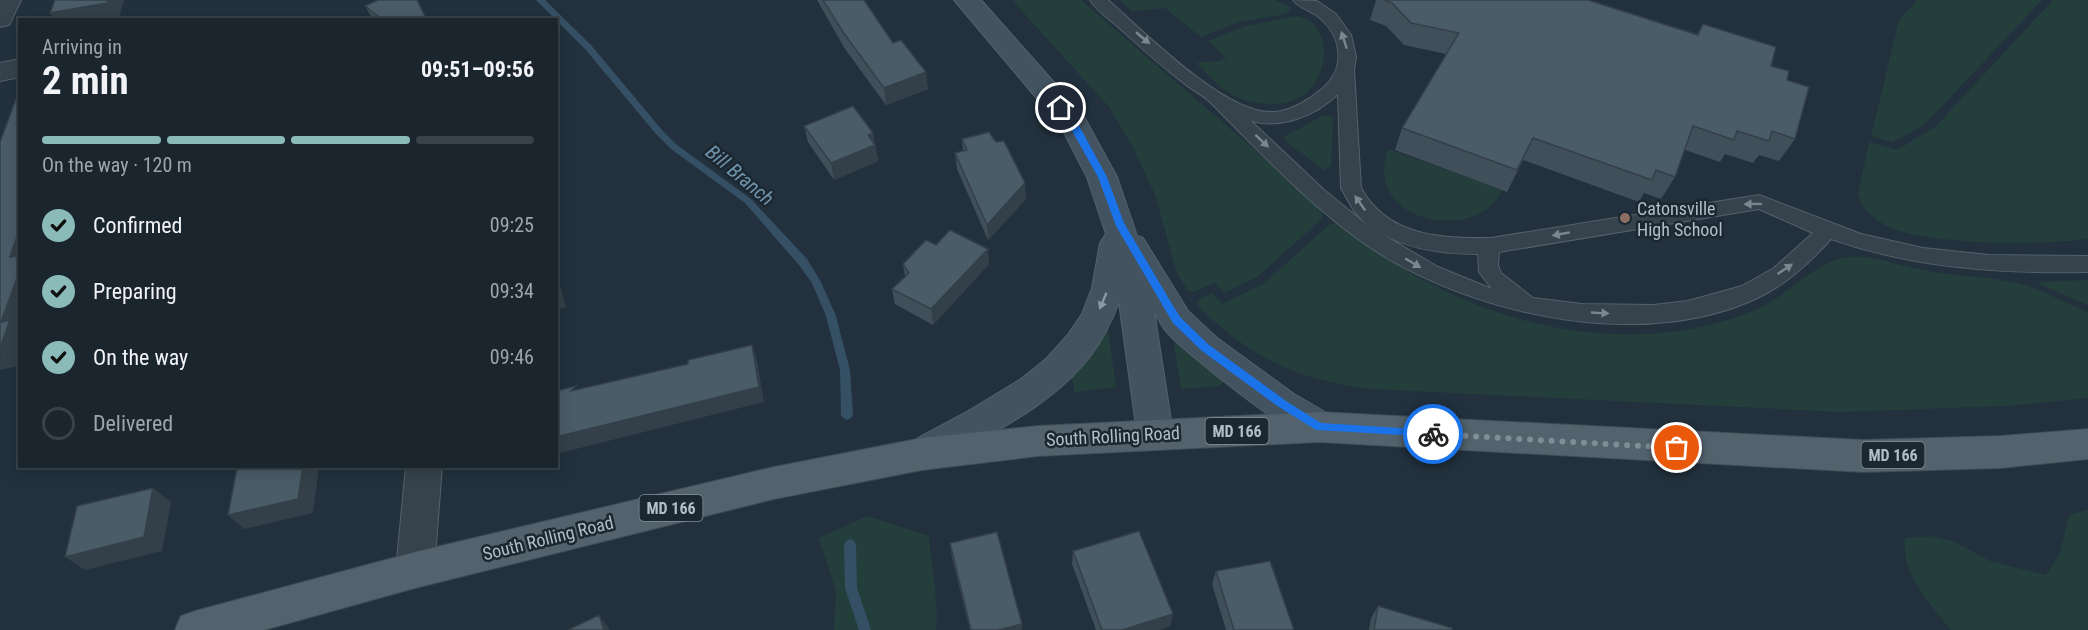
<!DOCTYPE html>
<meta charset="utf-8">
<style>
:root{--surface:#1a252e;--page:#232d36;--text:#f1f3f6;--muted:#9fa5aa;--line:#38424a;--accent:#8bbbb9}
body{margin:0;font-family:"Roboto Condensed",sans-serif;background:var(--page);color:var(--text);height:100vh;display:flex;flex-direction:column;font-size:22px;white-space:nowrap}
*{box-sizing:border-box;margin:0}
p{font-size:20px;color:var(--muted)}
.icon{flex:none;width:33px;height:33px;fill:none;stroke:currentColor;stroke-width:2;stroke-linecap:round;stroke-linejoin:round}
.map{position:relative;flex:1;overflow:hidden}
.panel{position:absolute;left:18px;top:18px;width:540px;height:450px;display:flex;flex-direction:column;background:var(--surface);border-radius:0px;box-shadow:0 3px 15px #0003,0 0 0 2px var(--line)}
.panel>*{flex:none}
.pin{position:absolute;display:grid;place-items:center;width:51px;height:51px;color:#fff;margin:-26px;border:3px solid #fff;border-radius:50%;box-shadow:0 2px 6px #0007}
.courier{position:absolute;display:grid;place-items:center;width:60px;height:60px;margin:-30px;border:4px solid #1a73e8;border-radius:50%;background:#fff;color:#222;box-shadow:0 2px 8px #0007}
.headline em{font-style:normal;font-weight:700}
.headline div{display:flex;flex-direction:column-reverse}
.headline{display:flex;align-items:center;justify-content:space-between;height:102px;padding:0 24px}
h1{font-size:39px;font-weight:700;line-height:45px}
.bar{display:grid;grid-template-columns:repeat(4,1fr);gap:9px 6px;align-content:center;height:72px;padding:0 24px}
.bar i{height:8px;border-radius:4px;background:var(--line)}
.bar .active{background:var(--accent)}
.bar p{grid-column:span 4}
ol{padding:0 24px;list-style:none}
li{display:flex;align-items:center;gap:18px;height:66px}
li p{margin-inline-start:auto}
li .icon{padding:6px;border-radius:50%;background:var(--accent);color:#111;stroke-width:4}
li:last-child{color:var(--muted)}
li i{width:33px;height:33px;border:3px solid var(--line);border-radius:50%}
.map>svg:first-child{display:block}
.green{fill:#243e3c}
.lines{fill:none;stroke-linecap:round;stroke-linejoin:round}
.stream{fill:#355065;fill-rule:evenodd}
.service-casing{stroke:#54616a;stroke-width:2}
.minor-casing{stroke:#54616a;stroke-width:2}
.secondary-casing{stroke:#54616a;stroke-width:2}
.primary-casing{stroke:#3f4c55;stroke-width:2}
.service{fill:#36434d;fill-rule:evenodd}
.minor{fill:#36434d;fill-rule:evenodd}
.secondary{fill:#435360;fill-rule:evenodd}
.primary{fill:#53626d;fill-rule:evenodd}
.wall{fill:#404f59}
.shaded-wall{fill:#344049}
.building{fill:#4a5c68;stroke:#344049;stroke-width:1.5}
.oneway{fill:#7a8791}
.oneway2{fill:#8a99a4}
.route{fill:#1a73e8}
.done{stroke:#7f8d97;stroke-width:6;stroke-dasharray:0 10.8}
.education-dot{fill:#8d6e63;stroke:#1b2831;stroke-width:2}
.labels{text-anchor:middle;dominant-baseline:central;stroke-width:5;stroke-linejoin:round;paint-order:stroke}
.shield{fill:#1b2831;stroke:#84919b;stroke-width:1.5}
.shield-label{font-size:16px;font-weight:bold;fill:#b1bec8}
.poi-label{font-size:18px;fill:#b1bec8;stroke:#1b2831;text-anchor:start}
.street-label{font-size:18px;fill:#b1bec8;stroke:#1b2831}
.water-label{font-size:20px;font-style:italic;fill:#7094ad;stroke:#1b2831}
</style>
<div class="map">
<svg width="2088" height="630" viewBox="0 0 2088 630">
<rect width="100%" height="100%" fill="#22313d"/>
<!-- green -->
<path class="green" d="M1012 0H1081L1322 208 1323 218 1257 277 1224 293 1215 282 1194 292 1188 291 1177 273 1155 195 1132 145 1109 107Z
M1120 0H1275L1292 8 1286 14 1238 22 1201 37 1165 8 1132 11Z
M1917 0H2042L1924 125 1892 142 1871 136 1899 20Z
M2053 0H2088V239C2042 245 1945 245 1900 231 1882 226 1862 212 1858 193L1869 142 1897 150 1935 127Z
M1297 16C1342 24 1330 110 1266 104 1253 103 1238 99 1226 91 1215 84 1206 72 1196 63L1220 61 1226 58 1208 41 1246 26Z
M1324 115 1333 117V121L1331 166 1324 170 1288 143 1284 137Z
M1388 149 1502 190C1482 243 1361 226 1388 149Z
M1337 222C1449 315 1609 367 1751 312 1784 299 1817 260 1847 257 1873 254 1898 266 1923 270 1952 276 1983 276 2012 282 2035 286 2066 303 2088 312V398L2007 406 1839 412 1372 389C1300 382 1247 356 1196 304L1200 299 1212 293 1222 304 1263 284 1329 225Z
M2088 280V305L2039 284V282Z
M1108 329 1116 387 1074 392V383L1069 378 1089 357Z
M1172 332 1226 377 1220 386 1181 389Z
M2088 510V630H1951C1931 605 1900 573 1905 538L1931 536 1955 542 1990 561 2046 575 2060 553 2069 515Z
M867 516 929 536C931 568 939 598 936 630H834L836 592 819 538Z"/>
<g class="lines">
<!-- stream -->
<path class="stream" d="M536 0H545L591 45 662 130 677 145 751 199 807 259 821 282 836 316 850 370 853 415 851 418 847 420 843 418 841 415 840 370 826 316 812 283 799 265 745 203 671 149 656 134 585 49Z
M850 539 854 541 856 545 857 588 871 630H859L845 588 844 545 846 541Z"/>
<defs>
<path id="service" d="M1090 0H1108C1143 31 1226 115 1273 112 1290 112 1310 99 1322 89 1348 67 1341 33 1316 15 1308 10 1298 7 1293 0L1317 1 1336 14 1351 35 1356 57 1354 70 1361 188C1387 236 1441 239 1491 238L1759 195 1861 234 1923 248 1989 255 2088 256V272C2000 274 1914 268 1831 239 1813 259 1793 278 1769 292 1654 355 1475 317 1371 248 1312 208 1261 153 1210 102 1203 95 1192 90 1185 84 1161 66 1138 45 1116 25 1107 17 1096 10 1090 0ZM1338 94 1341 188 1354 211 1367 225 1324 190 1251 121C1282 129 1315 116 1338 94ZM1759 209 1813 233 1774 268 1742 286 1688 301 1653 305 1582 304 1533 298 1501 273 1498 265 1499 252ZM1375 230C1405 249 1443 254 1478 254L1479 272 1492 289 1438 267Z"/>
<path id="minor" d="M0 0H21L9 25 0 27Z
M20 59V77L0 81V63Z
M406 466H442L434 570 429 583 415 588 401 583 396 570Z"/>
<path id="secondary" d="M954 0H981L1083 115 1117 177 1137 236 1143 238 1188 311 1217 338 1294 394 1332 416 1337 427 1332 438C1328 439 1322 442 1318 442 1296 441 1183 351 1166 331 1161 325 1157 317 1154 311L1173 433 1168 444 1155 448 1142 444 1137 433 1119 302C1112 321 1103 339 1091 355 1057 400 1004 427 955 454 946 459 933 469 922 470 919 470 913 466 909 465L904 454 909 443 965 413 1021 379 1046 359 1067 336 1082 314 1092 288 1100 243 1106 234 1087 177 1061 127Z"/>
<path id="primary" d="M1319 412 1863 440 2001 436 2088 429V459L2001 468 1863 472 1319 442 1038 456 922 470 774 499 415 588 264 630H175L181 616 195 611 415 552 774 467 922 438 1038 426Z"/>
</defs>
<!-- service casing -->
<use href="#service" class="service-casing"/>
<!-- minor casing -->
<use href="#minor" class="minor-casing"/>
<!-- secondary casing -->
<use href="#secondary" class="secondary-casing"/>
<!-- primary casing -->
<use href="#primary" class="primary-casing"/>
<!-- service -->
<use href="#service" class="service"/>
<!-- minor -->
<use href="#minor" class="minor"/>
<!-- secondary -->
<use href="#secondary" class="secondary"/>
<!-- primary -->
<use href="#primary" class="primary"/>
</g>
<!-- wall -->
<path class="wall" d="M817 0H864L893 43 928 89 886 105 845 49Z
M1376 0H1588L1697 34 1703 24 1771 66 1787 80 1795 139 1779 161 1759 155 1753 163 1725 154 1720 162 1685 150 1675 177 1661 199 1644 193 1639 202 1523 160 1507 192 1395 150 1402 128 1446 54 1404 45 1386 26 1370 20Z
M365 6 427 20H373Z
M804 126 873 133 878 161 834 180 808 142Z
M962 139 1026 199 988 240 957 169 955 153 963 151Z
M936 245 989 264 933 325 895 304 892 289 905 277 903 264Z
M950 543 1022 630H970L952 557Z
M1073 551 1170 626 1159 630H1096L1072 564Z
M1216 571 1294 630H1226L1212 584Z
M1378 606 1452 630H1369L1371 618Z"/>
<!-- shaded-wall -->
<path class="shaded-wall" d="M108 0H124L119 18 112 20H55L50 13Z
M926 72 928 89 886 105 884 88Z
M873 133 878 161 834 180 831 163 868 135Z
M1025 183 1026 199 988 240 987 225Z
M20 228V265L10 257Z
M988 249 989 264 933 325 931 309Z
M20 270V361L18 366 0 370 1 322Z
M556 272 566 307 556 310Z
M752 345 757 360 764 402 556 454V437Z
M303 466 319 467 313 513 244 529 228 515Z
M153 488 171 502 162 551 85 570 65 557Z
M1173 614 1170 626 1159 630H1122Z
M599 615 608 627 609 630H604Z
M1022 624V630H998Z"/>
<!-- building -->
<path class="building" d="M55 0H108L107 3 50 13Z
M378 0H417L427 20H380L379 17 365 6Z
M823 0H864L893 43 901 40 926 72 884 88 843 32Z
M1383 0H1588L1698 35 1703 24 1776 47 1771 66 1789 71 1787 80 1809 87 1795 139 1772 131 1769 141 1737 131 1734 140 1693 126 1675 177 1656 170 1652 180 1533 138 1517 170 1402 128 1459 33 1411 23 1392 3Z
M20 88V228L10 257 20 255V270L1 322 10 320 0 348V142Z
M853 106 873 133 868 135 875 145 831 163 804 126Z
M989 132 996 142 1004 141 1025 183 987 225 955 153 967 150 962 139Z
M950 230 988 249 931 309 892 289 909 273 903 264 926 240 936 245Z
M752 345 759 387 556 437V391L576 386 571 391 688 364V360Z
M243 466H303L298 499 228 515 237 468Z
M153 488 144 537 65 557 77 506Z
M1139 531 1173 614 1122 630H1102L1073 551Z
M997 532 1022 624 998 630H971L950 543Z
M1270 561 1294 630H1234L1216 571Z
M1378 606 1452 628V630H1374Z
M599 615 604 630H568Z"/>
<!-- one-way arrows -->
<defs><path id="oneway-solid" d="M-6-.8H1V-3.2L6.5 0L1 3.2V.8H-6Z" transform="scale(1.5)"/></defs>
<g class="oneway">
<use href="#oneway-solid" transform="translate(1143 38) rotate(40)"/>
<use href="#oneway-solid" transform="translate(1344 40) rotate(-108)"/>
<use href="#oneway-solid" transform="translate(1262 141) rotate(43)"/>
<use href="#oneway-solid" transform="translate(1360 203) rotate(-125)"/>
<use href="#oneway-solid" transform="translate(1753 204) rotate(179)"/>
<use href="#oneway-solid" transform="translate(1561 234) rotate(170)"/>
<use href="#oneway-solid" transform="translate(1413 263) rotate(30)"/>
<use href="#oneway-solid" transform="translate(1785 269) rotate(-34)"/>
<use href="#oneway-solid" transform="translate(1600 313) rotate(3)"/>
</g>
<use class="oneway2" href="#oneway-solid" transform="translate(1103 301) rotate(113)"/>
<!-- route -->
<path class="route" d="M1058 106H1064L1077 122 1107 177 1124 223 1172 304 1180 317 1209 345 1286 401 1321 423 1433 430 1438 434 1437 437 1316 430 1279 407 1202 351 1173 323 1116 226 1098 177Z"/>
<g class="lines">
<!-- done -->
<path class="done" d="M1433 434 1677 448"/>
</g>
<!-- markers -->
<circle class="education-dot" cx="1625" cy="218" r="6"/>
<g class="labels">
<!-- shield labels -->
<g class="shield">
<rect x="1205.5" y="418" width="63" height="26" rx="4.5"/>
<rect x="1861.5" y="442" width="63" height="26" rx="4.5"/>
<rect x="639.5" y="495" width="63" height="26" rx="4.5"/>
</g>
<g class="shield-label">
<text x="1237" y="431">MD 166</text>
<text x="1893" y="455">MD 166</text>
<text x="671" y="508">MD 166</text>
</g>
<!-- poi labels -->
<g class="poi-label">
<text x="1637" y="208">Catonsville<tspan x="1637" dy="21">High School</tspan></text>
</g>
<!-- street labels -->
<g class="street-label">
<text transform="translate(1113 436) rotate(-3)">South Rolling Road</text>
<text transform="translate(548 538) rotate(-14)">South Rolling Road</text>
</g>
<!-- water labels -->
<g class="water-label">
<text transform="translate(740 175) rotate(40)">Bill Branch</text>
</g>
</g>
</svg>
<div class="pin" style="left:1677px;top:448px;background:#ea580c"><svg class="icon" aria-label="bag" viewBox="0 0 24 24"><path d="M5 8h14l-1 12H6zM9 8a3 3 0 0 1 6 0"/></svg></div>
<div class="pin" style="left:1061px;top:108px;background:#1f2937"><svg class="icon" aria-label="home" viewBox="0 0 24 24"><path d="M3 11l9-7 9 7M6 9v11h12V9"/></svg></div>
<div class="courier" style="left:1433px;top:434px"><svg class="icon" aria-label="bike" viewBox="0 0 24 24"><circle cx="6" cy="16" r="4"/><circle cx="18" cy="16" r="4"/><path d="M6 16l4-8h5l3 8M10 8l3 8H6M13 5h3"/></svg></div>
<section class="panel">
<div class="headline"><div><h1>2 min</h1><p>Arriving in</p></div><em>09:51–09:56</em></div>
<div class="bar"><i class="active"></i><i class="active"></i><i class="active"></i><i></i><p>On the way · 120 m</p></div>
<ol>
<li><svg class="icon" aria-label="check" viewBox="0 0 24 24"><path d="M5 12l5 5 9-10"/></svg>Confirmed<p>09:25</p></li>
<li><svg class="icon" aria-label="check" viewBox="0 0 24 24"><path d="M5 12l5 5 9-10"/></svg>Preparing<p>09:34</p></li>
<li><svg class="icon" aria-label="check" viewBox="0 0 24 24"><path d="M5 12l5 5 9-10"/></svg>On the way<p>09:46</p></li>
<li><i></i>Delivered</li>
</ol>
</section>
</div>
